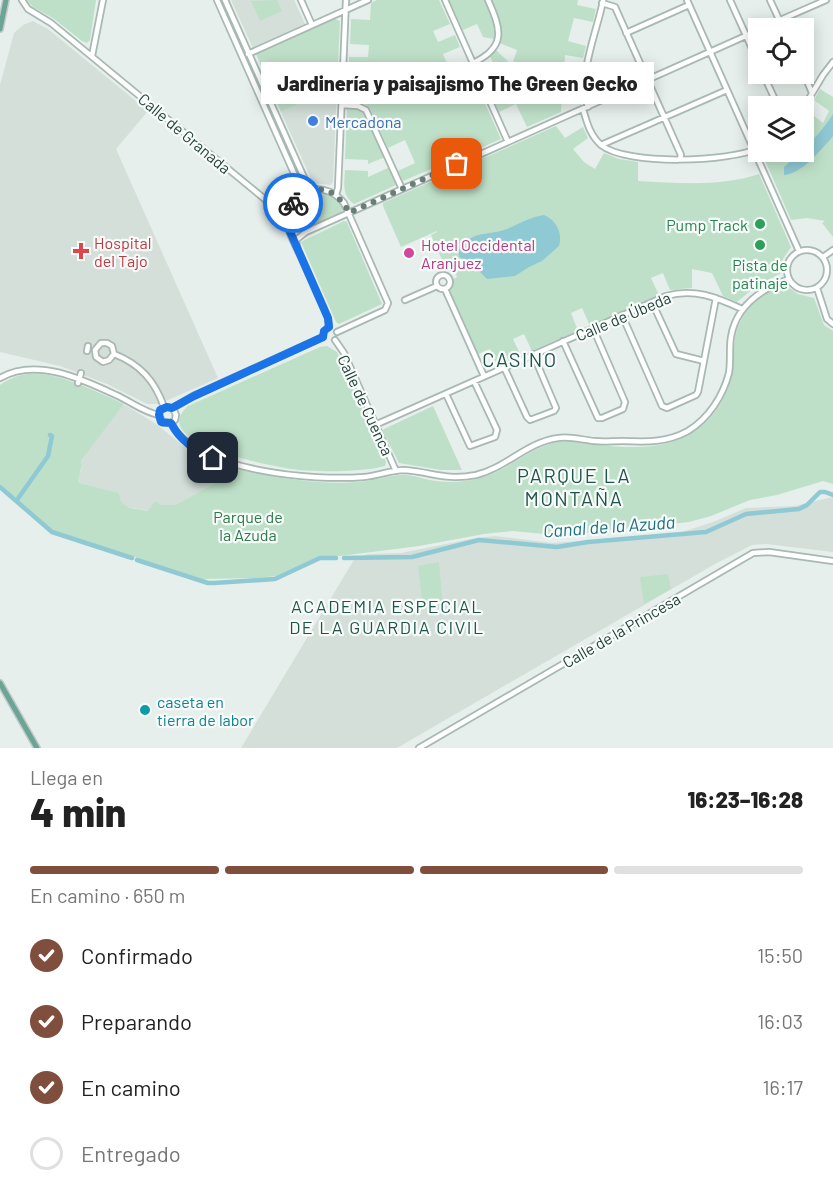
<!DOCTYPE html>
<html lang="es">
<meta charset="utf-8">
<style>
:root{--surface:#fff;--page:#f2f2f2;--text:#222;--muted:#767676;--line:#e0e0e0;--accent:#804e3d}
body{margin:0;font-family:Barlow,sans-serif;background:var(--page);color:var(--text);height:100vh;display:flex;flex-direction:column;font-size:22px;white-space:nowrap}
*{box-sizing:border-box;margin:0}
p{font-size:20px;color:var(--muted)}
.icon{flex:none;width:33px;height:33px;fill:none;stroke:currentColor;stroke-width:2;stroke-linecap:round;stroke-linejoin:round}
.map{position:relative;height:748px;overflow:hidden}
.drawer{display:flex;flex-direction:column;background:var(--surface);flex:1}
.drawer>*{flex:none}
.controls{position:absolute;left:748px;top:18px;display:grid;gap:12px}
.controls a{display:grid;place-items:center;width:66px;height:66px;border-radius:0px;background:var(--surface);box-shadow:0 3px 15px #0003;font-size:30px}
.pin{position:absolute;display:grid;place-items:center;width:51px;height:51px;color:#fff;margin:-26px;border-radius:12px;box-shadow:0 3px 9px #0006}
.courier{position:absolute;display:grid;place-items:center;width:60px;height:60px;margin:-30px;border:4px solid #1a73e8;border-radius:50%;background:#fff;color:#222;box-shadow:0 2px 8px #0007}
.bubble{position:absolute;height:42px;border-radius:0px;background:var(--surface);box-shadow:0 3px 15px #0003;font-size:20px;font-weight:800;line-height:42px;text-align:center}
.summary em{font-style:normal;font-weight:800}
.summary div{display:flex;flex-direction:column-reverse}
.summary{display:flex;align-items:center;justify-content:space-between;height:102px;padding:0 30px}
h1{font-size:39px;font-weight:800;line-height:45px}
.bar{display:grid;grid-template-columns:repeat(4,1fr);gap:9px 6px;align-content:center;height:72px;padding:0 30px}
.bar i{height:8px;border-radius:4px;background:var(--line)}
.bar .selected{background:var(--accent)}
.bar p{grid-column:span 4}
ol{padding:0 30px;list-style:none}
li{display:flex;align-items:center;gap:18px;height:66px}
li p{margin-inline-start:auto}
li .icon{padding:6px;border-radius:50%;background:var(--accent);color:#fff;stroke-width:4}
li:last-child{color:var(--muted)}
li i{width:33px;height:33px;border:3px solid var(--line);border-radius:50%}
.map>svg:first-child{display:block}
.built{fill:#d4dfda}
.green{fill:#bfe0c8}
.water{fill:#8ec9d4}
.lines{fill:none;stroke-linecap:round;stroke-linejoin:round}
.canal{stroke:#8ec9d4;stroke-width:4.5}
.minor-casing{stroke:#a8b8b2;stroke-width:8}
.major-casing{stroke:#c2cac8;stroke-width:8}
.minor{stroke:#fff;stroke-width:4.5}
.major{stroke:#6aa596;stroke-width:5}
.done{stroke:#687f78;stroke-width:6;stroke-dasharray:0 10.8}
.route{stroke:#1a73e8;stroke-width:8}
.shop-dot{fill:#3f7fe0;stroke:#f7fbf9;stroke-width:2}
.leisure-dot{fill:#2e9e5b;stroke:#f7fbf9;stroke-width:2}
.health-dot{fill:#e0444e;stroke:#f7fbf9;stroke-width:2}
.hotel-dot{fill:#d1479c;stroke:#f7fbf9;stroke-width:2}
.culture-dot{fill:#0f9aa8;stroke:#f7fbf9;stroke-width:2}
.labels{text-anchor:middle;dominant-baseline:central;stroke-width:4.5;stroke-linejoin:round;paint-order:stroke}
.shop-label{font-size:16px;fill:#366cbe;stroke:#f7fbf9;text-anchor:start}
.street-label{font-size:16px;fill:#24423a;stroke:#f7fbf9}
.leisure-label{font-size:16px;fill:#27864d;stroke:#f7fbf9;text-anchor:end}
.health-label{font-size:16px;fill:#be3a42;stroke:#f7fbf9;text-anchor:start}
.hotel-label{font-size:16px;fill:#b23c85;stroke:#f7fbf9;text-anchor:start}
.park-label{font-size:16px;fill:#2d7a4b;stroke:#f7fbf9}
.culture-label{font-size:16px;fill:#0d838f;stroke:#f7fbf9;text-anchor:start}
.water-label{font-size:18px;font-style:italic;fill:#1c6f80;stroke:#f7fbf9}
.neighbourhood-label{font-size:18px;letter-spacing:1.5px;fill:#1f5548;stroke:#f7fbf9}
.quarter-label{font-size:20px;letter-spacing:1.5px;fill:#1f5548;stroke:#f7fbf9}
</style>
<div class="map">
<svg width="833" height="748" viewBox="0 0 833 748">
<rect width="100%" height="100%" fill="#e6efeb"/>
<!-- built -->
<path class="built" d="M231 0H294L305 24 253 48Z
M33 21 48 29 148 111 116 149 218 378 159 404H147L107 384 60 366 0 352V85L14 33 23 25Z
M337 87 333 182 330 185 313 183 281 112Z
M125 405 156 424 196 456 212 462 241 469 175 505H161L155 502 149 511 123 506 120 502 118 493 80 483 78 479 82 468 81 461 122 406Z
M833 497V552L766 544 752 545 715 564 397 748H241L355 558 369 554 401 553 476 538 495 536 552 543 676 534 713 522 746 508 794 506Z"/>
<!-- green -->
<path class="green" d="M27 0H96L90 40 87 43 82 41 53 18 33 7Z
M277 0 282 11 260 21 251 1Z
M377 0H439L450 24 433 31 438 42 455 35 460 47 443 54 453 77 470 70 501 139 403 181 398 171 415 163 405 140 388 148 370 108 362 102 348 101 349 57H368L369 45 350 44 351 19 370 20 371 3Z
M449 0H484L495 25 494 39 483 37 477 24 463 30Z
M491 0H578L577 5 596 9 593 22 574 18 568 41 586 46 583 58 565 55 561 112 527 127 516 104 499 112 489 89 506 81 511 68 497 73 490 56 496 50 512 65 517 50 499 43 501 25Z
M335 19 340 21 337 87 281 112 256 54Z
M820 89 833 97V237L822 223 825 221 807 218 791 220 762 153 763 152H804V117L808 111 823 123 829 111 814 100Z
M347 107 363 110 385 157 368 164V160L345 159Z
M556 126 565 138 583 127 588 138 573 149 584 162 595 169 604 153 619 159 638 162V181C678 183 720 187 759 174L791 247 783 259 780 274 755 287 737 302 723 296 712 273 692 269V288L670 290 663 273 651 278 659 295 590 326 582 308 571 313 578 331 532 351 524 334 513 339 521 356 498 367 490 349 478 354 450 291 452 280 457 277 454 268 447 271 431 235 437 232V231L401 247 383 206V203Z
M390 167 396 185 354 204C342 195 344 185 345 170L368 171V177Z
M323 192C332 195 341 199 343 209L341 213 299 232H294C281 211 303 191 323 192Z
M344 221 347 222 382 304 339 324 336 322 301 242Z
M785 285 798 294 814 298 824 325 833 331V484L823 481 777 495 750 500 711 516 689 522 584 533 544 534 513 531 484 534 419 546 340 556H321L278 576 256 578 203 579 53 531 0 484V385C27 366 52 374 81 385 95 391 110 397 124 404L81 461 82 466 78 480 80 483 119 493C120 510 135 508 148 511L155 501 161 505H175L241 469C280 478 318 485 358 482 373 481 388 475 403 475 411 475 418 477 425 479 443 483 462 483 480 478 508 471 529 447 558 442 572 440 585 444 598 445 637 449 676 450 706 422 719 409 728 393 732 375 735 363 733 351 735 339 739 312 760 292 785 285Z
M327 346 337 352 386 462 385 466C366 472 318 472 298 470 278 467 144 445 188 406L320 347Z
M433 406 462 470H441L399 463 382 430Z
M439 562 443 608 423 609 418 566Z
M668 574 671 589 644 604 640 577Z"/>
<!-- water -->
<path class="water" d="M833 114V136L830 140C817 153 803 173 784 175V167C803 150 819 136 833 114Z
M544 215C556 220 563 233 559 246L542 261 529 267 515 276 487 279 470 262 459 257V250C472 230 486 236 504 230 518 225 529 217 544 215Z"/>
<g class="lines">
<!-- canal -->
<path class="canal" d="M0 487 52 532 132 558
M17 500 48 456 52 436 50 435
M344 558 412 557 479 540 557 547 588 542 706 532 746 514 799 509 807 505 820 492H825L833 495
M137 560 208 583H214L275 579 320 558H336"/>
<defs>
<path id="minor" d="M22 0 28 9 51 23 278 210 288 215
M217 0 300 187 302 194
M225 0 310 191
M301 0 312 25
M445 0 508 142
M687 0 799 251
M730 0 759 64
M770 0 783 28
M602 3 615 7 681 155 680 159
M762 28 826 0
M626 33 689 5
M248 54 368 0
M92 56 103 0
M473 63C507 47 501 29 488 0
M763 74 778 106
M804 74 812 93
M342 105 358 106 366 110 402 189
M588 107C577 76 597 32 603 1
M804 107 823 75 833 62
M583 109C587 123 590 135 601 145 627 166 730 162 759 148
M601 145 727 90
M336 195 338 188 346 0
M787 270a20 20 0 1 1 40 0a20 20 0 1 1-40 0Z
M298 251 296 240 306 232 759 30
M823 257 833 250
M436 282a7 7 0 1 1 14 0a7 7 0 1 1-14 0Z
M817 288 827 319 833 324
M445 289 484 376
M405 300 437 286
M652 302 676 354 704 361
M622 315 662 406 667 408 696 395 698 392 716 298
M329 327 328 318C319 297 310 277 301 257 296 246 288 234 287 222 286 207 297 194 311 190 324 187 336 193 344 203L388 303 385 310 337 332
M335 340 344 353 396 471
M563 341 598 418H602L623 409 625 402 593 328
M87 351 88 346
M114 354 109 360 103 362 96 357 95 350 101 343H107L112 346 114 354C140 364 155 381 164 407
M504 367 527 417 530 420 554 411 556 408 533 354
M0 378C36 357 82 379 116 395 130 401 143 412 159 415
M78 383 81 373
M446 394 470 446 495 437 497 430 474 381
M173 408 193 396 323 337
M159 415 163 423H171L175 420 176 415 173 408
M171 423C196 472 314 481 364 477 377 476 391 470 404 470 432 472 446 481 476 475 506 468 527 442 558 438 570 436 582 440 594 441 603 442 613 441 622 441 646 442 666 443 688 431 709 418 723 396 729 373 731 361 729 349 731 337 736 306 761 289 789 279
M375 425 666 296C694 288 716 297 742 309
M419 748 753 553 769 552 833 561"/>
<path id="major" d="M0 29 6 0
M0 683 37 748"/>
</defs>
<!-- minor casing -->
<use href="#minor" class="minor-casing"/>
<!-- major casing -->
<use href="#major" class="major-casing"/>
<!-- minor -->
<use href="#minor" class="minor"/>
<!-- major -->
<use href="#major" class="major"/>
</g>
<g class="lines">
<!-- done -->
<path class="done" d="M293 203C313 180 337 188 349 213L457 164"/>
<!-- route -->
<path class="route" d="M213 458C195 450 180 441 171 423L161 422 159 415 160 410 167 407 172 408 194 396 323 337 324 331 329 327 328 318 288 227V215L293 203"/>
</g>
<!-- markers -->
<circle class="shop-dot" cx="313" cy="121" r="6"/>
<g class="leisure-dot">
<circle cx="760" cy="224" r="6"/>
<circle cx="760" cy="245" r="6"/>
</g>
<path class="health-dot" d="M78 242h6v6h6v6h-6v6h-6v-6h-6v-6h6z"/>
<circle class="hotel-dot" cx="409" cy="253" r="6"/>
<circle class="culture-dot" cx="145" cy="710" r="6"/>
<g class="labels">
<!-- shop labels -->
<g class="shop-label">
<text x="325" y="121">Mercadona</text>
</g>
<!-- street labels -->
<g class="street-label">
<text transform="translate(185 133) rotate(40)">Calle de Granada</text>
<text transform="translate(623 316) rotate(-23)">Calle de Úbeda</text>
<text transform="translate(366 405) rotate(65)">Calle de Cuenca</text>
<text transform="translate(621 630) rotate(-30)">Calle de la Princesa</text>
</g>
<!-- leisure labels -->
<g class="leisure-label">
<text x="748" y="224">Pump Track</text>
<text x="760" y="264" text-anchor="middle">Pista de<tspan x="760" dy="18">patinaje</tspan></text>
</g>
<!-- health labels -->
<g class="health-label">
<text x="94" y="242">Hospital<tspan x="94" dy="18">del Tajo</tspan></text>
</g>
<!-- hotel labels -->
<g class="hotel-label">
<text x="421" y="244">Hotel Occidental<tspan x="421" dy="18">Aranjuez</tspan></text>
</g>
<!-- park labels -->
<g class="park-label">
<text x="248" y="516">Parque de<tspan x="248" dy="18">la Azuda</tspan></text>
</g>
<!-- culture labels -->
<g class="culture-label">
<text x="157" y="701">caseta en<tspan x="157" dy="18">tierra de labor</tspan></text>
</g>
<!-- water labels -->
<g class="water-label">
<text transform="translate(609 526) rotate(-4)">Canal de la Azuda</text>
</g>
<!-- neighbourhood labels -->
<g class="neighbourhood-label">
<text x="387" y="606">ACADEMIA ESPECIAL<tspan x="387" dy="21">DE LA GUARDIA CIVIL</tspan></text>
</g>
<!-- quarter labels -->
<g class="quarter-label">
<text x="520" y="359">CASINO</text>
<text x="574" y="475">PARQUE LA<tspan x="574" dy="23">MONTAÑA</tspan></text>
</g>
</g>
</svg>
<div class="controls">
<a><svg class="icon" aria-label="locate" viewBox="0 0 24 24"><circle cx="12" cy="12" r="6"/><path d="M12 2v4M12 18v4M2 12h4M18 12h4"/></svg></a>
<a><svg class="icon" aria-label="layers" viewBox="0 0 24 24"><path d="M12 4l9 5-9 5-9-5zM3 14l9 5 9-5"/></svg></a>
</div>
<div class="pin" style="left:457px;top:164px;background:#ea580c"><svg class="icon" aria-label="bag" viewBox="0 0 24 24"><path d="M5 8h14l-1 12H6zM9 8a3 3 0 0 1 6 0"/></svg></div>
<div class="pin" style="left:213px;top:458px;background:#1f2937"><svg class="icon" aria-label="home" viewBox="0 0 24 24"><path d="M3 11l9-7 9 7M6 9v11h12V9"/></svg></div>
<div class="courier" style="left:293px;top:203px"><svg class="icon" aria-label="bike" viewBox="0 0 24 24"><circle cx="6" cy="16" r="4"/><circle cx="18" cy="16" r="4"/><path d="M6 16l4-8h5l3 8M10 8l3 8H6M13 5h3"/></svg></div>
<div class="bubble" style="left:261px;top:62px;width:393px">Jardinería y paisajismo The Green Gecko</div>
</div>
<section class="drawer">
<div class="summary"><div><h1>4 min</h1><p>Llega en</p></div><em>16:23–16:28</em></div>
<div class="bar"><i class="selected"></i><i class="selected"></i><i class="selected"></i><i></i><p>En camino · 650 m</p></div>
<ol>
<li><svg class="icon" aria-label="check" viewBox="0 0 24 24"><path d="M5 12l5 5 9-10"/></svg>Confirmado<p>15:50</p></li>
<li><svg class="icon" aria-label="check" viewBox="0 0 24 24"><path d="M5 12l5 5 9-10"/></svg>Preparando<p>16:03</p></li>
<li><svg class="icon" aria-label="check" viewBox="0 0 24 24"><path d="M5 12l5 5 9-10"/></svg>En camino<p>16:17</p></li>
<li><i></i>Entregado</li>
</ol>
</section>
